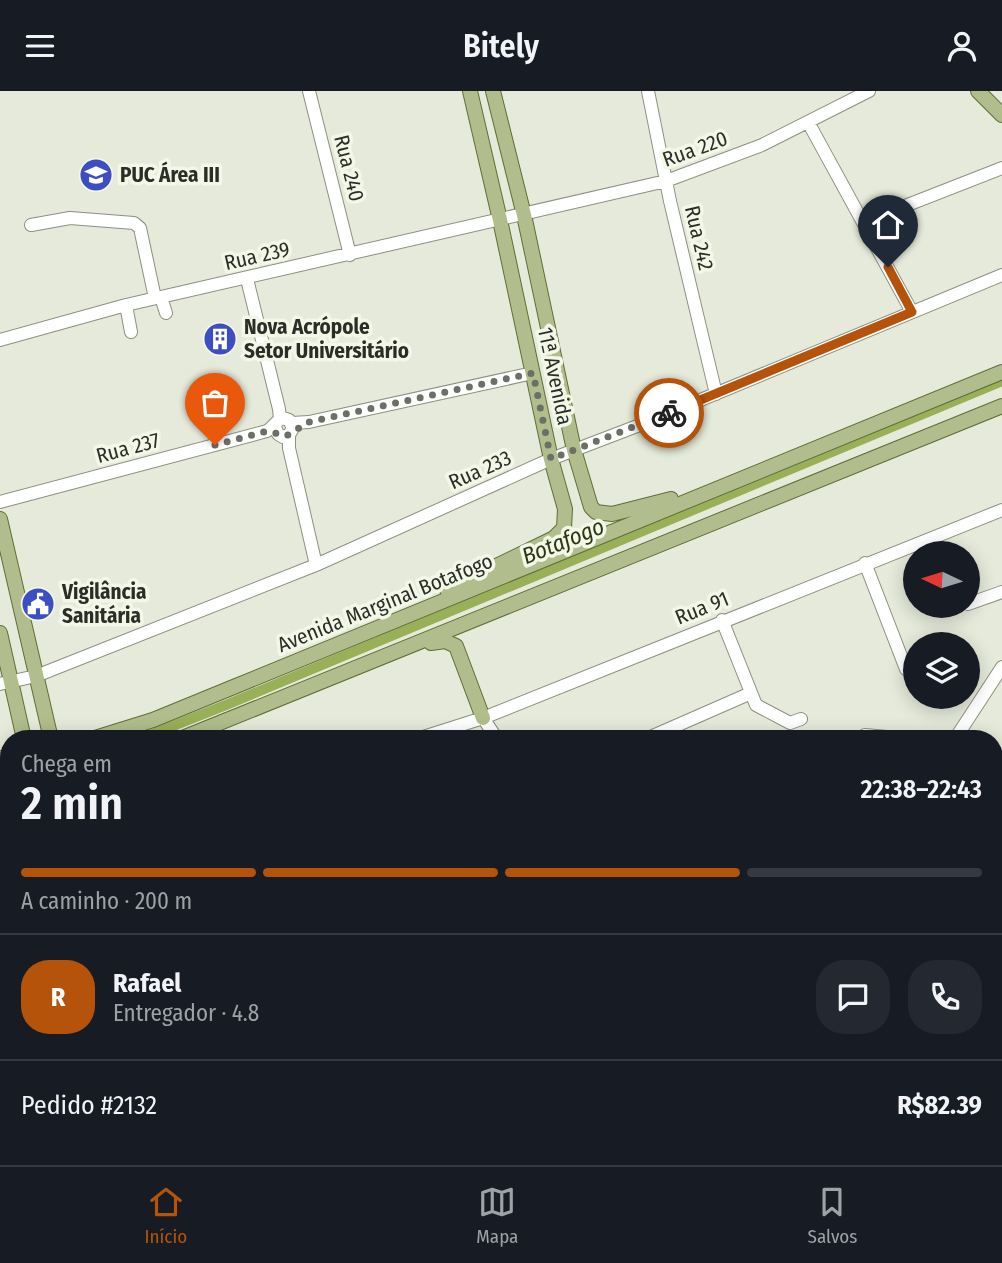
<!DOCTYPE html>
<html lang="pt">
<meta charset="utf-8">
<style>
:root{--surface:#171b24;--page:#242831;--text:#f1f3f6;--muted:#9ea1a6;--line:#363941;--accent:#b45309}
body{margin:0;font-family:"Fira Sans Condensed",sans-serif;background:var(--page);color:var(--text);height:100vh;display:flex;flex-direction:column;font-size:26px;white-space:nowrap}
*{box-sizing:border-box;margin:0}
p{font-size:23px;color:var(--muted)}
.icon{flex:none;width:38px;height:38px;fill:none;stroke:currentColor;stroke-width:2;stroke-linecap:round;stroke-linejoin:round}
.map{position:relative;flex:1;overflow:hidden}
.sheet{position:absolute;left:0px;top:639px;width:1003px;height:436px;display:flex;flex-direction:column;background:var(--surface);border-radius:28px 28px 0 0;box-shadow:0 4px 18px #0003}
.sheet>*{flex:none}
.needle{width:46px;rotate:274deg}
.buttons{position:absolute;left:903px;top:450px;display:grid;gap:14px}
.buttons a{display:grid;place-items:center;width:77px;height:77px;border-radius:50%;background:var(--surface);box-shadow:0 4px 18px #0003;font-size:35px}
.pin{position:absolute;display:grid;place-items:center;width:60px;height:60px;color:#fff;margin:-72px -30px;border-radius:50% 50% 50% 0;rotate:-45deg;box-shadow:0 0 7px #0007}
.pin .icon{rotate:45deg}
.courier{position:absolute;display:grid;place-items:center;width:70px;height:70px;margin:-35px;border:5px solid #b45309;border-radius:50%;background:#fff;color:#222;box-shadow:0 2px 9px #0007}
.summary em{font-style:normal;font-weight:600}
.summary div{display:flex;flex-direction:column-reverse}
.summary{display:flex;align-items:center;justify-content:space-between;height:119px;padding:0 21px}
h1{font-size:46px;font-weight:600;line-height:52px}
.bar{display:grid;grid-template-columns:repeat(4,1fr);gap:10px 7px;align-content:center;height:84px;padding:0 21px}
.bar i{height:9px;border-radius:5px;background:var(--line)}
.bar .active{background:var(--accent)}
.bar p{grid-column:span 4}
.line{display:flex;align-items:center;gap:18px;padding:0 21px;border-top:2px solid var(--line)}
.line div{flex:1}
.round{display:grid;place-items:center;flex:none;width:74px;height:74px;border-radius:28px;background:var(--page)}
header{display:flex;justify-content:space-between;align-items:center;height:91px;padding:0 21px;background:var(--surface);font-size:32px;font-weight:600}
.menu{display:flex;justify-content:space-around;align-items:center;height:98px;border-top:2px solid var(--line);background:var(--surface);font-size:19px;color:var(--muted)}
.menu a{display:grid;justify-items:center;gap:4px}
.menu .active{color:var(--accent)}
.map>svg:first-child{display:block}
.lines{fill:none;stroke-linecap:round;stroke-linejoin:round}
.canal{stroke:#99af58;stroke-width:10}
.minor-casing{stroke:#8b9081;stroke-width:14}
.major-casing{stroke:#606e37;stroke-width:16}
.minor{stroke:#fff;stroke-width:12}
.major{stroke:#b1bd8c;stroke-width:14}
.done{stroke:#6c6f66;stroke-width:7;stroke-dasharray:0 12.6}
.route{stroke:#b45309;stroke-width:9}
.labels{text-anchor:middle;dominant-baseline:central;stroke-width:7;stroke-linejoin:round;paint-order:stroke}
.street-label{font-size:21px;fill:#2b2d27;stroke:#f2f7e7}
.poi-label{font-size:21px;font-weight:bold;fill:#2b2d27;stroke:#f2f7e7;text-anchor:start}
.water-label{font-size:23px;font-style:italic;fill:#2d3611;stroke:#f2f7e7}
</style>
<header><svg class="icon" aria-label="menu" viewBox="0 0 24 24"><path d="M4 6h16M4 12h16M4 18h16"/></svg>Bitely<svg class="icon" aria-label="person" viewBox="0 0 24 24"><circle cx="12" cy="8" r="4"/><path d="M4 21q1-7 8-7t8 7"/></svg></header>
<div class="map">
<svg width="1002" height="1074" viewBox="0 0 1002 1074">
<rect width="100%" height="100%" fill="#e5eada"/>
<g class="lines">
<!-- canal -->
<path class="canal" d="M140 648 226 614 1002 290
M0 682 9 680"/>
<defs>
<path id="minor" d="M309 0 350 164
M648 0 670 110 716 303
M808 31 912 221
M864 131 1002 77
M31 134 70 127 134 132 140 137 155 207
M247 188 279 318 280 328
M161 206 166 222
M126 214 131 241
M0 249 126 214 666 90 762 54 869 0
M292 332 309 331 533 282
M289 344V357L316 474
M0 411 267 340C274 336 275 330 283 327L289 329 293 337 289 344 283 346 278 343 275 336
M865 472 906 578
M968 513 1002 501
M722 529 756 614 790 632 801 628
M0 593 36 585 316 474 551 368 645 332 1002 184
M483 627 497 648
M865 644 909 648
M417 648 483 627 1002 419
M646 648 751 602
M955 648 1002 576
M0 781 9 782
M994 843 1002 849
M994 928 1002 933
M0 1017 9 1020
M994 1017 1002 1022
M895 1066 907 1074
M487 1074 488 1066
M695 1074 701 1066"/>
<path id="major" d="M493 0 524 124 574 359 591 416 596 421 612 423 671 408
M978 0 1002 24
M0 428 51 648
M447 499 554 447 564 437 565 418 551 368 500 129 470 0
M0 542 24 648
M431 552 445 550 456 555 483 627
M92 648 153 629 236 595 1002 281
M180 648 1002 315
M0 667 9 666
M0 695H9
M994 765 1002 753
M121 1066 122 1074
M147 1066 149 1074
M797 1074 803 1066"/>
</defs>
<!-- minor casing -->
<use href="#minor" class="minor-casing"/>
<!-- major casing -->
<use href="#major" class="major-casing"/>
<!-- minor -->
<use href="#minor" class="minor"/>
<!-- major -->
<use href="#major" class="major"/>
</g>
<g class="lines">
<!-- done -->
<path class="done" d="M215 354 267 340 286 345 309 331 533 282 551 368 669 322"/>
<!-- route -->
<path class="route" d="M669 322 912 221 888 176"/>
</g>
<!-- icons -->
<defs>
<symbol id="university-disc" viewBox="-11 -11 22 22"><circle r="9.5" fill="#3c4ec1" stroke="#f2f7e7"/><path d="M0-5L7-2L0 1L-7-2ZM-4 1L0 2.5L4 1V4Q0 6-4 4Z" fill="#fff"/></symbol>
<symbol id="building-disc" viewBox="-11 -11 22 22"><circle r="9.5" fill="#3c4ec1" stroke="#f2f7e7"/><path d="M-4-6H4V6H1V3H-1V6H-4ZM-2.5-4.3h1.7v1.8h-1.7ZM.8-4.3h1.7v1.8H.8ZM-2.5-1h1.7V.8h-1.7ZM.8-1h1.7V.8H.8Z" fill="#fff"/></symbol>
<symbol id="civic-disc" viewBox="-11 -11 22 22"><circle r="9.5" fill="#3c4ec1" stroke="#f2f7e7"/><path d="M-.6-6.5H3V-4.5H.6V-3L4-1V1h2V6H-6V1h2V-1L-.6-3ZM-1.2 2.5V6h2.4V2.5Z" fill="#fff"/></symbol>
</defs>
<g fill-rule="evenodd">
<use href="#university-disc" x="77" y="65" width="38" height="38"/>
<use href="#building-disc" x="201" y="229" width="38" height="38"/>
<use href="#civic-disc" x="19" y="494" width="38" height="38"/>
</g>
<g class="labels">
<!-- street labels -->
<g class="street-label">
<text transform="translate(695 58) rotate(-20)">Rua 220</text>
<text transform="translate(349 77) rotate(76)">Rua 240</text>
<text transform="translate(699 147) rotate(77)">Rua 242</text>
<text transform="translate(257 165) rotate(-13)">Rua 239</text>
<text transform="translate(555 285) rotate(78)">11ª Avenida</text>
<text transform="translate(128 357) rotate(-15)">Rua 237</text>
<text transform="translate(480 379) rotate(-24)">Rua 233</text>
<text transform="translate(385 512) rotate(-22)">Avenida Marginal Botafogo</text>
<text transform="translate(702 517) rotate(-22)">Rua 91</text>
</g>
<!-- poi labels -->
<g class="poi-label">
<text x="120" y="84">PUC Área III</text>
<text x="244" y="236">Nova Acrópole<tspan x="244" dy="24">Setor Universitário</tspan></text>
<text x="62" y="501">Vigilância<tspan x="62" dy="24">Sanitária</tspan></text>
</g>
<!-- water labels -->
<g class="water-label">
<text transform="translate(563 450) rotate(-22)">Botafogo</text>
</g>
</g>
</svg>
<div class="buttons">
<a><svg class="needle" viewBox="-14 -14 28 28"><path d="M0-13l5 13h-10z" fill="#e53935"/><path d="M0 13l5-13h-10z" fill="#9ea1a6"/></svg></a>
<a><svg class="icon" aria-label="layers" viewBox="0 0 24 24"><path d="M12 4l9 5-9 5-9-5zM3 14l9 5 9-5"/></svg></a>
</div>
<div class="pin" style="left:215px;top:354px;background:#ea580c"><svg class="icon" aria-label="bag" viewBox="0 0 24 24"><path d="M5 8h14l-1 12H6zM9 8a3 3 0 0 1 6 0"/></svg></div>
<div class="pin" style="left:888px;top:176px;background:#1f2937"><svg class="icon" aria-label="home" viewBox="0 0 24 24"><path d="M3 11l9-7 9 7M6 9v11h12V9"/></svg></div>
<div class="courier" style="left:669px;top:322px"><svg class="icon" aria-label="bike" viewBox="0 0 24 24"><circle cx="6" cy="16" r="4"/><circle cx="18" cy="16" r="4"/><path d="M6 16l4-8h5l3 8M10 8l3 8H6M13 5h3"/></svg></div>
<section class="sheet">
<div class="summary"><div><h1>2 min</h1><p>Chega em</p></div><em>22:38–22:43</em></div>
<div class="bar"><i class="active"></i><i class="active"></i><i class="active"></i><i></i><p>A caminho · 200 m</p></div>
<div class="line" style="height:126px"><b class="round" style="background:var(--accent);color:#fff">R</b><div><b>Rafael</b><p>Entregador · 4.8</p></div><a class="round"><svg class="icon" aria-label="chat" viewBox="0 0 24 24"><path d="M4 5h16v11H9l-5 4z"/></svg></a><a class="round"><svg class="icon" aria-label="phone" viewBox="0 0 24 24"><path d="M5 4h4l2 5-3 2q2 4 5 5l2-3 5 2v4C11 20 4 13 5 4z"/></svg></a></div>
<div class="line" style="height:91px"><div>Pedido #2132</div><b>R$82.39</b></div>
</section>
</div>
<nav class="menu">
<a class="active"><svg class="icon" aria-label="home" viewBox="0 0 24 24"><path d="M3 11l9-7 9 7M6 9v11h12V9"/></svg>Início</a>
<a><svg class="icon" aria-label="map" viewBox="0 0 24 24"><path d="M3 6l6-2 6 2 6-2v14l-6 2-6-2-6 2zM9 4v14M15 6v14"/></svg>Mapa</a>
<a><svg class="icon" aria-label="saved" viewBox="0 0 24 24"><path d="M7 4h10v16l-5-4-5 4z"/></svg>Salvos</a>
</nav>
